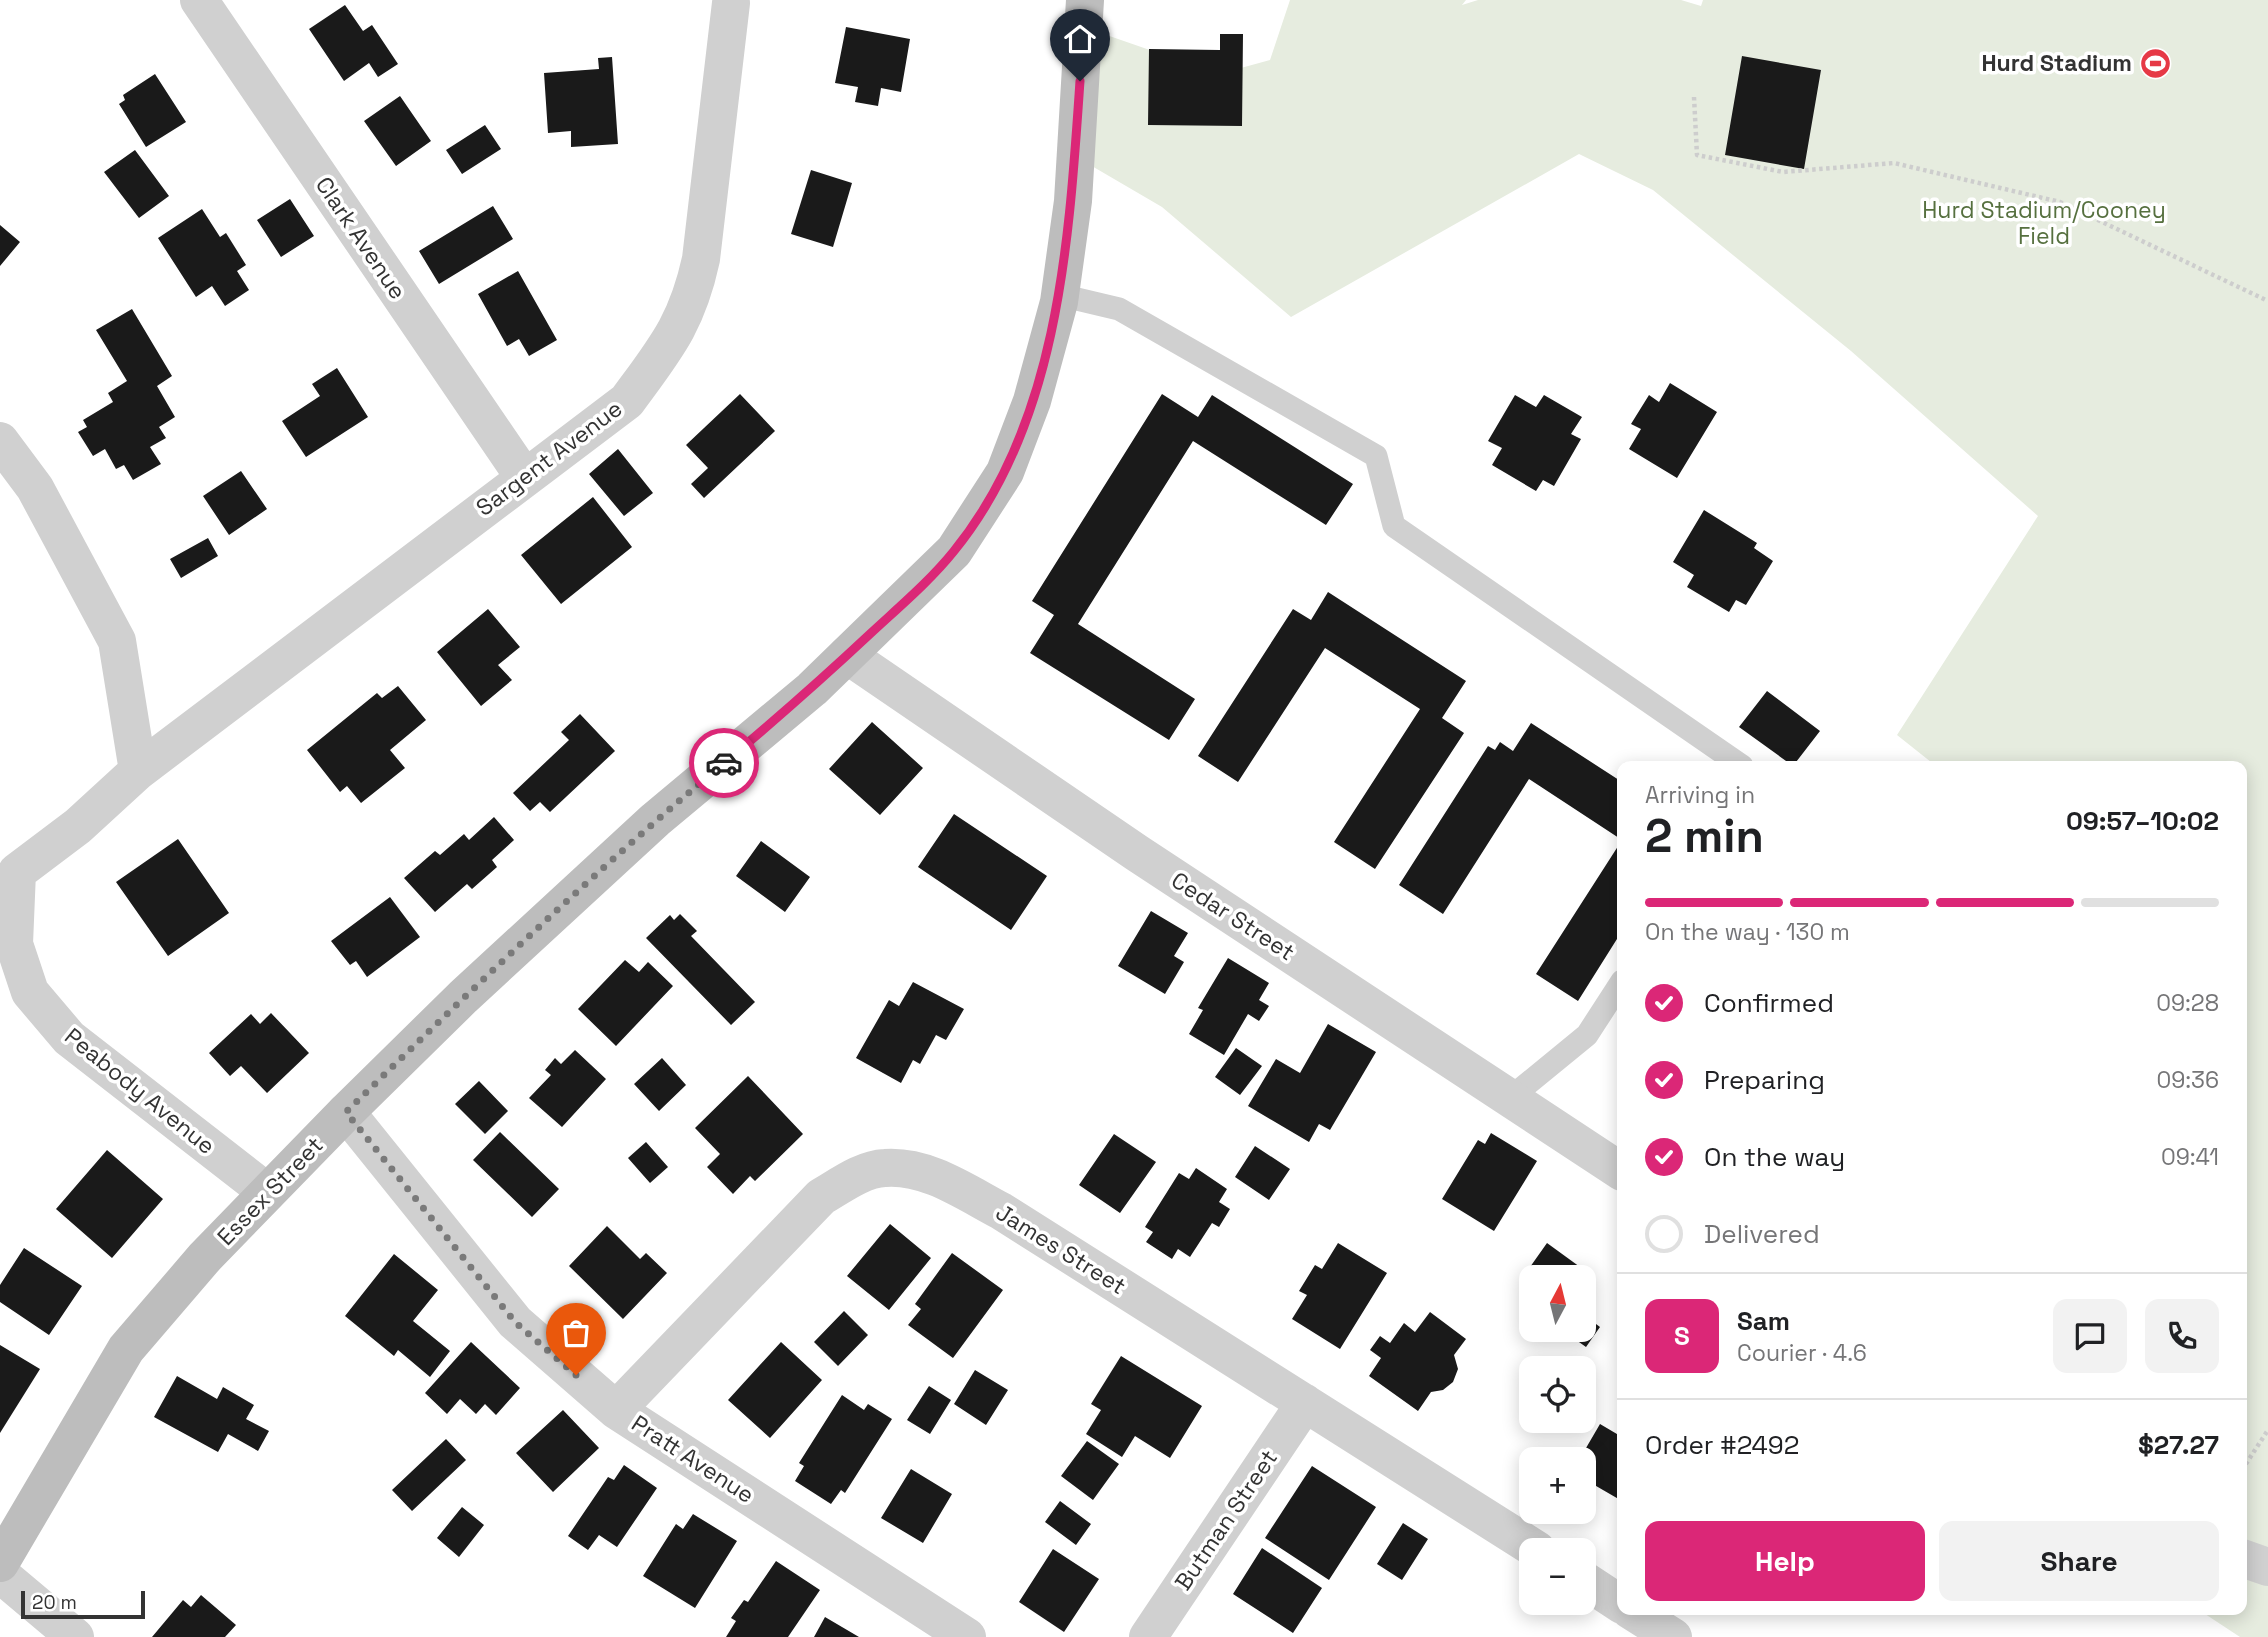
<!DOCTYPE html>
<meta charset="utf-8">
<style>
:root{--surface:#fff;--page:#f2f2f2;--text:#202124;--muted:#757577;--line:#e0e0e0;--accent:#db2777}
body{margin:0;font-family:"Space Grotesk",sans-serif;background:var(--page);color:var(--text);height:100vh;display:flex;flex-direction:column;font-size:26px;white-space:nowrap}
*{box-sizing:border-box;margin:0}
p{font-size:23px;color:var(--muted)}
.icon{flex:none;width:38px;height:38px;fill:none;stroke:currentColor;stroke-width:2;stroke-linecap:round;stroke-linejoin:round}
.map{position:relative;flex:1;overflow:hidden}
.panel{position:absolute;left:1617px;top:761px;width:630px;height:854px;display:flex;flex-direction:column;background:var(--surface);border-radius:14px;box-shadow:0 4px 18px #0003}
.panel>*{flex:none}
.needle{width:46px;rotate:7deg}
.fabs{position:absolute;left:1519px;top:1265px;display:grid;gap:14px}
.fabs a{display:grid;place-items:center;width:77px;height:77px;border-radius:14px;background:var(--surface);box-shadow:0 4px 18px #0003;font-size:35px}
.scale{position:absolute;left:21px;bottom:18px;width:124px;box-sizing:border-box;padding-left:7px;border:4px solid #333;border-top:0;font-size:19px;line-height:24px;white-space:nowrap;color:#333;-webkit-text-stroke:5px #fff;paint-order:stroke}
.pin{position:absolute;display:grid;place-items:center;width:60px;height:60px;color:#fff;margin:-72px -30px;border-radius:50% 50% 50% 0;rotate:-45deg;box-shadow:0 0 7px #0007}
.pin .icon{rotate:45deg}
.courier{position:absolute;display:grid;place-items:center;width:70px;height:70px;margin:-35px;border:5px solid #db2777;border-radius:50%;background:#fff;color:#222;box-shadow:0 2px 9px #0007}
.head em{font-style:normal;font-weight:800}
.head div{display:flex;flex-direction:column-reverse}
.head{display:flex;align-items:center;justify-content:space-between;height:119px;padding:0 28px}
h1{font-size:46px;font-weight:800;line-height:52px}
.bar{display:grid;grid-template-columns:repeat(4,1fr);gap:10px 7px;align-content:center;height:84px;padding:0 28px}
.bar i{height:9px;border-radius:5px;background:var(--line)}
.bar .active{background:var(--accent)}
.bar p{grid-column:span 4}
.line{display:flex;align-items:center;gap:18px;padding:0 28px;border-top:2px solid var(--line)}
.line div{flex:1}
.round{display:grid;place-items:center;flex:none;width:74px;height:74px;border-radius:14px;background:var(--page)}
ol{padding:0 28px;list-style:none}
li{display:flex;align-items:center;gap:21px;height:77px}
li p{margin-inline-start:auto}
li .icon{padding:7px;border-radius:50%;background:var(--accent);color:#fff;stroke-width:4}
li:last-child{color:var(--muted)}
li i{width:38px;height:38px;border:4px solid var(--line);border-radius:50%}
.primary-button{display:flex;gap:14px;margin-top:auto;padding:14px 28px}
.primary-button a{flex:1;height:80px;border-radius:14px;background:var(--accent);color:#fff;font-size:28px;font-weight:800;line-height:80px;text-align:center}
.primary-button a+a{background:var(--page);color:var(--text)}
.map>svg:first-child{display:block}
.green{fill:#e6ecdf}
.building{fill:#1a1a1a}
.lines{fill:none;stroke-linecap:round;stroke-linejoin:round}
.path{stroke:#cdcdcd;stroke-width:4.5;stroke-dasharray:3.5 3.5;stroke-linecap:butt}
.service{stroke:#d0d0d0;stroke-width:23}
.minor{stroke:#d0d0d0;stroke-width:38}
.secondary{stroke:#bdbdbd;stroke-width:38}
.done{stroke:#7a7a7a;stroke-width:7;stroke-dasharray:0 12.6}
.route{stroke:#db2777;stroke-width:9}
.labels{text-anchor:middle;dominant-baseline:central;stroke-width:7;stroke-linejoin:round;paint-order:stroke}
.poi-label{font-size:23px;font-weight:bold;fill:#333;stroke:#fff;text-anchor:end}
.park-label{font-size:23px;fill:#56703f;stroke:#fff}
.street-label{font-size:23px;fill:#333;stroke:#fff}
</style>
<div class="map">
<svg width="2268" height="1637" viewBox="0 0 2268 1637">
<rect width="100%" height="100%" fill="#fff"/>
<!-- green -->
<path class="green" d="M1290 0H1466L1462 5 1478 0H1681L1701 6 1703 0H2268V1637H2240L2199 1610H2242V766H1936L1897 735 2038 516 1851 351 1653 190 1579 154 1291 317 1162 207 1073 155 1095 31 1219 74 1270 60Z"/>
<!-- building -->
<path class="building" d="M345 5 363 31 372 25 398 64 378 77 369 63 344 81 309 29Z
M846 27 910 39 901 92 881 88 878 106 855 102 858 87 835 83Z
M1220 34H1243L1242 126 1148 125 1149 49 1220 50Z
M1742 56 1821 70 1804 169 1725 155Z
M612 57 618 144 571 147V131L548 133 544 73 599 69 598 58Z
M155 74 186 122 146 147 119 104 125 100 123 95Z
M400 96 431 141 396 166 364 121Z
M485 125 501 149 462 174 446 150Z
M135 150 169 196 139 218 104 172Z
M811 170 852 183 833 247 791 234Z
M290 199 314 236 281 257 257 220Z
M493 206 513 239 439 284 419 251Z
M202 209 220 237 226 233 246 265 237 271 249 290 225 306 212 286 196 297 158 238Z
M0 225 20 242 0 266Z
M518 271 557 340 529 356 519 339 507 346 478 294Z
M132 309 172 376 157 386 175 417 159 427 166 438 150 447 161 464 133 480 124 465 116 469 105 449 93 456 78 432 87 427 83 420 113 402 108 393 127 381 96 330Z
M337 368 368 417 306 457 282 421 320 396 312 384Z
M1670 383 1717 412 1677 478 1629 449 1641 429 1631 424 1649 395 1659 402Z
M740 394 775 431 704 498 691 484 708 468 686 445Z
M1162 394 1198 417 1212 395 1353 484 1326 525 1193 441 1078 624 1195 699 1169 740 1030 653 1054 615 1032 601Z
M1515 395 1536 407 1544 395 1582 417 1571 434 1581 439 1554 486 1543 480 1536 491 1492 465 1502 448 1488 441Z
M618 449 653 493 624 516 589 474Z
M241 471 267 509 229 535 203 496Z
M593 497 632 547 561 604 521 555Z
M1704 510 1757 543 1754 548 1773 561 1746 605 1736 600 1729 612 1687 587 1694 575 1673 562Z
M208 538 218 556 181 578 170 559Z
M1328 592 1466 681 1442 718 1464 733 1375 869 1334 842 1420 709 1325 648 1238 782 1198 756 1293 609 1311 620Z
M488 609 520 647 498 665 512 680 481 706 437 652Z
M398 686 426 720 390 750 405 768 361 803 347 786 340 792 307 750 377 693 382 698Z
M1767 691 1820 731 1793 766 1739 727Z
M580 714 615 751 550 812 540 802 530 811 513 793 569 740 561 732Z
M872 722 923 768 880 815 829 769Z
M1531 723 1622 782V931L1578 1001 1536 974 1622 840 1529 779 1443 914 1399 885 1488 746 1495 750 1500 742 1513 751Z
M954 814 1047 876 1011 930 918 867Z
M494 817 514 840 492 860 497 867 472 889 467 884 435 912 404 878 435 851 440 855 464 834 469 840Z
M178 839 229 913 168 956 116 882Z
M761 841 810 877 785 912 736 876Z
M390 897 420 937 367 977 356 961 350 965 331 941Z
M1151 911 1188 933 1174 956 1184 962 1165 994 1118 966Z
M680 914 697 931 691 936 755 1002 731 1025 646 938 670 915 674 920Z
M1228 958 1269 983 1259 1000 1269 1006 1259 1021 1248 1014 1224 1055 1189 1034 1203 1010 1198 1008Z
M625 960 639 972 648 962 673 986 616 1046 578 1009Z
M913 982 964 1009 946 1040 936 1035 920 1064 913 1060 901 1083 856 1058 889 1000 899 1006Z
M271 1013 309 1053 267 1093 241 1066 230 1076 209 1053 251 1014 260 1024Z
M1328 1024 1376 1052 1330 1130 1319 1124 1309 1142 1248 1106 1276 1059 1300 1073Z
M1236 1048 1262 1066 1240 1095 1215 1077Z
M575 1050 606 1079 562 1127 529 1098 551 1075 545 1070 555 1058 561 1064Z
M662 1058 686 1085 659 1111 634 1084Z
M748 1076 803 1134 755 1181 750 1176 733 1194 707 1167 720 1154 695 1128Z
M479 1081 508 1111 485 1134 455 1104Z
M500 1132 559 1189 532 1217 473 1160Z
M1491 1133 1537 1161 1494 1231 1442 1199 1478 1140 1485 1144Z
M1114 1134 1156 1162 1120 1213 1079 1185Z
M646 1142 668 1167 650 1183 628 1158Z
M1255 1146 1290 1169 1269 1200 1235 1177Z
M107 1150 163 1199 112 1258 56 1209Z
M1196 1168 1227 1189 1219 1202 1230 1209 1219 1227 1212 1223 1190 1257 1178 1249 1172 1259 1146 1242 1153 1232 1145 1227 1179 1173 1189 1179Z
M890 1224 931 1258 889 1310 847 1276Z
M607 1226 640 1259 646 1253 667 1273 623 1319 569 1266Z
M1338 1243 1387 1273 1340 1349 1292 1319 1307 1295 1299 1291 1315 1265 1322 1269Z
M1547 1243 1580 1267 1573 1278H1531V1284L1523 1277Z
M24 1248 82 1286 49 1335 0 1302V1285Z
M952 1253 1003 1290 953 1358 908 1325 921 1309 915 1304Z
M394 1254 438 1290 413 1321 450 1351 430 1377 398 1350 394 1356 345 1316Z
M844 1311 868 1335 838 1366 814 1342Z
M1430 1312 1466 1339 1454 1355 1458 1369 1453 1382 1443 1390 1431 1392 1418 1411 1369 1376 1381 1358 1370 1350 1380 1336 1390 1343 1404 1323 1415 1332Z
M1584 1315 1600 1327 1586 1347 1562 1330H1584Z
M471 1342 520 1388 496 1415 485 1404 476 1414 460 1399 447 1414 425 1393Z
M781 1342 822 1380 770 1438 728 1400Z
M0 1345 40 1369 0 1433Z
M1121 1356 1202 1406 1170 1458 1135 1436 1122 1457 1086 1434 1101 1410 1091 1404Z
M975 1370 1008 1390 986 1425 954 1404Z
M177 1376 217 1399 223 1387 254 1405 246 1419 269 1431 258 1451 228 1434 218 1452 154 1417Z
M929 1386 951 1400 930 1434 907 1420Z
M842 1395 864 1410 868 1404 892 1419 845 1493 841 1490 831 1504 795 1481 804 1466 799 1463Z
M563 1410 599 1448 553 1492 516 1453Z
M1600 1424 1622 1437V1501L1584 1479V1460H1579Z
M446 1439 466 1460 412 1511 392 1490Z
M1087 1441 1119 1464 1093 1500 1061 1476Z
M624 1465 657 1488 617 1547 599 1535 588 1550 568 1536 608 1477 614 1480Z
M1312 1466 1376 1507 1329 1580 1265 1538Z
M911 1469 952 1494 923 1543 881 1518Z
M1060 1501 1091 1524 1076 1545 1045 1522Z
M462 1507 484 1525 459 1557 437 1538Z
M693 1514 737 1541 695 1608 643 1576 676 1524 683 1529Z
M1403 1523 1428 1539 1402 1580 1377 1564Z
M1262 1548 1322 1588 1293 1633 1233 1594Z
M1053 1549 1099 1579 1064 1632 1019 1602Z
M776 1561 820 1590 788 1637H726L736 1621 731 1618 744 1600 748 1602Z
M201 1595 236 1625 225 1637H152L183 1600 191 1607Z
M825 1617 859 1637H814Z"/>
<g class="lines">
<!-- path -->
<path class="path" d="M1694 97 1697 155 1783 172 1894 163 2060 202 2268 301
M2242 1470 2268 1430"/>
<!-- service -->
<path class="service" d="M1060 295 1119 309 1376 456 1394 526 1742 766
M1510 1098 1587 1035 1622 981"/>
<!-- minor -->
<path class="minor" d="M199 0 524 477
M0 441 35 488 117 641 138 771 78 826 17 872 14 944 30 992 69 1038 267 1192
M847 655 1137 853 1622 1172
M138 771 627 401C665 349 687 324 701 259L731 3
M346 1112 515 1322 616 1410 967 1637
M616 1410 821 1197C840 1186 862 1169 885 1168 927 1165 965 1192 1001 1211L1537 1550
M2242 1558 2268 1567
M0 1574 75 1637
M1584 1580 1622 1605
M1630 1610 1673 1637
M1148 1637 1305 1403"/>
<!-- secondary -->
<path class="secondary" d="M0 1563 126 1349 205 1257 346 1112 463 997 655 820 812 689 954 551 1005 472 1032 401 1059 302 1073 201 1085 0"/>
</g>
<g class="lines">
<!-- done -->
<path class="done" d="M576 1375 515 1322 346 1112C469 992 592 873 724 763"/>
<!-- route -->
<path class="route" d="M724 763C774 721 823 678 871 633 899 607 930 581 954 551 1059 422 1069 240 1080 81"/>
</g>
<!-- icons -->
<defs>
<symbol id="stadium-disc" viewBox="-11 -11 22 22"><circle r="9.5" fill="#e63946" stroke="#fff"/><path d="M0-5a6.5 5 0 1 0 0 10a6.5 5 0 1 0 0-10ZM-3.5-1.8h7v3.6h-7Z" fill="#fff"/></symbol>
</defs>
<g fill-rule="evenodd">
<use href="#stadium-disc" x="2138" y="46" width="35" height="35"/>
</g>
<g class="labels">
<!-- poi labels -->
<g class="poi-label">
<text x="2132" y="63">Hurd Stadium</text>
</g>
<!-- park labels -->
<g class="park-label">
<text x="2044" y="210">Hurd Stadium/Cooney<tspan x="2044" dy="26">Field</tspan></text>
</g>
<!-- street labels -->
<g class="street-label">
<text transform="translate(361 238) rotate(56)">Clark Avenue</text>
<text transform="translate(549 458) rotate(-37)">Sargent Avenue</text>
<text transform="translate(1233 916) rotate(33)">Cedar Street</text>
<text transform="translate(140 1091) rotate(39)">Peabody Avenue</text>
<text transform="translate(270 1191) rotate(-46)">Essex Street</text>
<text transform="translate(1061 1249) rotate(32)">James Street</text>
<text transform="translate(693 1459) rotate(33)">Pratt Avenue</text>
<text transform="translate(1226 1520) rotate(-56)">Butman Street</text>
</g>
</g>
</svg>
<div class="fabs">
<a><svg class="needle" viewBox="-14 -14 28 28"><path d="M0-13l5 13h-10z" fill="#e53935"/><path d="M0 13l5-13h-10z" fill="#757577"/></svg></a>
<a><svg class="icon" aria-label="locate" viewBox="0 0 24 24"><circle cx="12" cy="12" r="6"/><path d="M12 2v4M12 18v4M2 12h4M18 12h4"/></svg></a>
<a>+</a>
<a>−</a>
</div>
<div class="scale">20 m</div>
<div class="pin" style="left:576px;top:1375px;background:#ea580c"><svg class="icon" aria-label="bag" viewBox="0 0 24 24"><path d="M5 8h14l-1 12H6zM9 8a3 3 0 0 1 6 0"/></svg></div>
<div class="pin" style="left:1080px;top:81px;background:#1f2937"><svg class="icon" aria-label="home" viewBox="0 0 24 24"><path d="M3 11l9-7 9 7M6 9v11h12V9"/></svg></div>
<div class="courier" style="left:724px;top:763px"><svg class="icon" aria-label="car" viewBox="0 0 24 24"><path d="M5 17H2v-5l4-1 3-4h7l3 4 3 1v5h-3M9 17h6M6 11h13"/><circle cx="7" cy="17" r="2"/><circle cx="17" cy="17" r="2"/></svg></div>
<section class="panel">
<div class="head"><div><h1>2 min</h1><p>Arriving in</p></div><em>09:57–10:02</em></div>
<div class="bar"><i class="active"></i><i class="active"></i><i class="active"></i><i></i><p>On the way · 130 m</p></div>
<ol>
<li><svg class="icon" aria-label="check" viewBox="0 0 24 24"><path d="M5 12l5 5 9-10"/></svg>Confirmed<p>09:28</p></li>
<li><svg class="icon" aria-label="check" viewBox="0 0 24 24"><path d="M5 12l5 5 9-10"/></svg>Preparing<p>09:36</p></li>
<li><svg class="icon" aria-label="check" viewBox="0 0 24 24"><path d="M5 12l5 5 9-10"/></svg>On the way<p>09:41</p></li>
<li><i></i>Delivered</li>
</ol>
<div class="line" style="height:126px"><b class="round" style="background:var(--accent);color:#fff">S</b><div><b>Sam</b><p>Courier · 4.6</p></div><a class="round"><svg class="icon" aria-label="chat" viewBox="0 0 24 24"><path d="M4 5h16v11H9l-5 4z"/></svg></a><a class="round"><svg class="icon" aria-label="phone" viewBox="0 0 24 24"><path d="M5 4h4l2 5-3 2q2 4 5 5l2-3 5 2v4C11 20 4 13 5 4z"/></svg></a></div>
<div class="line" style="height:91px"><div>Order #2492</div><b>$27.27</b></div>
<div class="primary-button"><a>Help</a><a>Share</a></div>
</section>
</div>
